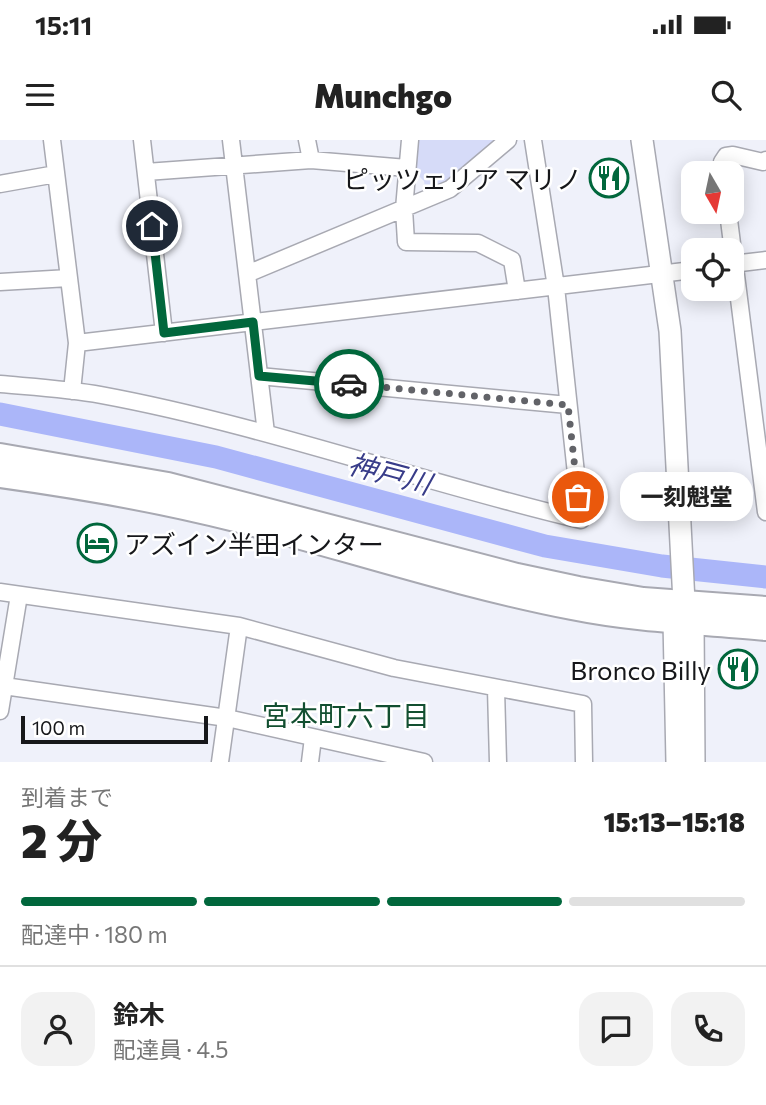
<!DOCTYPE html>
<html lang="ja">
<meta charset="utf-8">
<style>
:root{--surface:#fff;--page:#f2f2f2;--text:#222;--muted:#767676;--line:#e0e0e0;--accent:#01673c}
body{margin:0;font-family:Commissioner,"Noto Sans JP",sans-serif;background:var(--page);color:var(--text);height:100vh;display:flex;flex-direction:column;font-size:26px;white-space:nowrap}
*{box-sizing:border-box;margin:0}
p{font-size:23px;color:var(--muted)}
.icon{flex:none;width:38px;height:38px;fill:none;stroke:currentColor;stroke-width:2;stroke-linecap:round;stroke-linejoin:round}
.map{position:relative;height:622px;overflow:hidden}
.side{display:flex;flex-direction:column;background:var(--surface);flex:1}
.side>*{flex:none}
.needle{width:46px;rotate:171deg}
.fabs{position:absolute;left:681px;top:21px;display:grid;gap:14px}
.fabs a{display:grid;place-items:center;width:63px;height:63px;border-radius:14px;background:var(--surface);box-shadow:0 4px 18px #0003;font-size:35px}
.scale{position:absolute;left:21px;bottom:18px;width:187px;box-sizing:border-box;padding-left:7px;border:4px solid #16171a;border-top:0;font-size:19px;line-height:24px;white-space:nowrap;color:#16171a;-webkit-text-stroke:5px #fff;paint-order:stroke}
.pin{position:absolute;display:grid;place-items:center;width:60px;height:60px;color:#fff;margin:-30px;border:4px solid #fff;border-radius:50%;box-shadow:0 2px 7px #0007}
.courier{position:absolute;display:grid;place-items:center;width:70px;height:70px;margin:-35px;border:5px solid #01673c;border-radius:50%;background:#fff;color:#222;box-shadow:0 2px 9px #0007}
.bubble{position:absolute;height:49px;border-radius:21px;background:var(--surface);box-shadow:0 4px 18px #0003;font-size:23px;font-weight:800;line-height:49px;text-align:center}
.overview em{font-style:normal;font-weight:800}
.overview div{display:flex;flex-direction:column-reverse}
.overview{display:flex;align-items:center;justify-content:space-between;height:119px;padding:0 21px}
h1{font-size:46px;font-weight:800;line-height:52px}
.bar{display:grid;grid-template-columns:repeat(4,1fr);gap:10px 7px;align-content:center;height:84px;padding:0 21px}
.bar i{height:9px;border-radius:5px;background:var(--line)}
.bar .current{background:var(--accent)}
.bar p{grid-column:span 4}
.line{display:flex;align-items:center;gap:18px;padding:0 21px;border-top:2px solid var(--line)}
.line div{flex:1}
.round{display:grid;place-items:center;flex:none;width:74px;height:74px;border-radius:21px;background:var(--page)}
.status{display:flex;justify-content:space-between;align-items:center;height:49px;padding:0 35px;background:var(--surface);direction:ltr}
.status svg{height:19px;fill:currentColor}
header{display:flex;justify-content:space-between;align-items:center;height:91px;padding:0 21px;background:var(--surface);font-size:32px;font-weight:800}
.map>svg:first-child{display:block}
.green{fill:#d6dbf8}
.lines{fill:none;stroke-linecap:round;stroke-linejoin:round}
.river{stroke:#abb6f9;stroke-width:23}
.street-casing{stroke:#a8a9b2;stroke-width:19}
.secondary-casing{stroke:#a8a9b2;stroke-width:24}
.primary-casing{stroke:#a8a9b2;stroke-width:28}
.street{stroke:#fff;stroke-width:16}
.secondary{stroke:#fff;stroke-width:21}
.primary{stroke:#fff;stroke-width:24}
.done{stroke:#626368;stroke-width:7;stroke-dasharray:0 12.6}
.route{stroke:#01673c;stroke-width:9}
.labels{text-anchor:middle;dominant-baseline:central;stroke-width:5;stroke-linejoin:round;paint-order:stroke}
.poi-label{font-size:26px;fill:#16171a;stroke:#fff;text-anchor:end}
.water-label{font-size:28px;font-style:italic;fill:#383c89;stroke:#fff}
.neighbourhood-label{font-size:28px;fill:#124f30;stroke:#fff}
</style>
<div class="status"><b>15:11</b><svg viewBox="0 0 49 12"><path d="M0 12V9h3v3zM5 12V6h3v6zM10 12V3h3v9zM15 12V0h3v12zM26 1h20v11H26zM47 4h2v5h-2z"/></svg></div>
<header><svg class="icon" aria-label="menu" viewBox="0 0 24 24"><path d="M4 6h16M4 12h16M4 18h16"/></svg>Munchgo<svg class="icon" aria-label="search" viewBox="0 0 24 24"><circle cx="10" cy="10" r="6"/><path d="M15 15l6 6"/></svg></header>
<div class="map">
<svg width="766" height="622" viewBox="0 0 766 622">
<rect width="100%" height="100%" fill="#eff1fa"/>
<!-- green -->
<path class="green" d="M417 0H499L447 44 426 52 424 41 413 30Z"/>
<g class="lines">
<!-- river -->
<path class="river" d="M0 274 216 317 545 406 662 426 766 437"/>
<defs>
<path id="street" d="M52 0 77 203 72 251
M142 0 164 193
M231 0 266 293
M307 0 311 20
M410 0 404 69 406 102 478 103 512 120 517 151
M146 32 311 20 407 28
M724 33 722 22 726 16 733 15 763 22 766 20
M0 44 56 34
M728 72 766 372
M732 124 766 120
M247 134 450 49 508 0
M0 142 69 138
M77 203 693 130
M259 236 568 265
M0 244C33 247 68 249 101 255 263 285 420 342 581 380L556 147 533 0
M0 452 239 486 394 528 583 564 584 622
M4 546 227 578 424 622
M496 549 498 622
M0 571 19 455
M220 622 239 486
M310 622 313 598"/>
<path id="secondary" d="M642 0 670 191 684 462 693 482 694 622
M677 622 674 481 681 467"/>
<path id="primary" d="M0 316 168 345 517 436 578 449 643 460 766 469
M0 335C80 346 161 360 239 380 350 409 459 445 572 467 636 480 701 482 766 488"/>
</defs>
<!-- street casing -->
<use href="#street" class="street-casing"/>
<!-- secondary casing -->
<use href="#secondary" class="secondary-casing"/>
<!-- primary casing -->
<use href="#primary" class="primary-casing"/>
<!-- street -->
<use href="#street" class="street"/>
<!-- secondary -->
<use href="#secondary" class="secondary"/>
<!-- primary -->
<use href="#primary" class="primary"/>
</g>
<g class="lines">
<!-- done -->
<path class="done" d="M349 244 568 265 578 357"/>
<!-- route -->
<path class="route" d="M152 86 164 193 253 182 259 236 349 244"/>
</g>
<!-- icons -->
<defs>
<symbol id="restaurant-ring" viewBox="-11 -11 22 22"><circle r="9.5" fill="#fff" stroke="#01673c" stroke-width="1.5"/><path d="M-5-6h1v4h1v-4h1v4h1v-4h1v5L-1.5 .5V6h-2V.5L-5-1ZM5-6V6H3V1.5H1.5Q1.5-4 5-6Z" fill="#01673c"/></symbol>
<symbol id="hotel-ring" viewBox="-11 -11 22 22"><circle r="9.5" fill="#fff" stroke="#01673c" stroke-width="1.5"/><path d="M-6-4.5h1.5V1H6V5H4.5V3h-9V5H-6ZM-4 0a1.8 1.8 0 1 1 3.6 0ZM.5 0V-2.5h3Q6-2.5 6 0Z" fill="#01673c"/></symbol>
</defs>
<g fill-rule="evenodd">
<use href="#restaurant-ring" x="587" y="16" width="44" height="44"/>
<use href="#hotel-ring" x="75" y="381" width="44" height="44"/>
<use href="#restaurant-ring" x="716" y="507" width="44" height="44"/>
</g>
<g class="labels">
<!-- poi labels -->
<g class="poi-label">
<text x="582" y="38">ピッツェリア マリノ</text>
<text x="124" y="403" text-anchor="start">アズイン半田インター</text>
<text x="711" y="529">Bronco Billy</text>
</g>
<!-- water labels -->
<g class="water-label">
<text transform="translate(390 333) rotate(15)">神戸川</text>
</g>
<!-- neighbourhood labels -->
<g class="neighbourhood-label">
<text x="346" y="575">宮本町六丁目</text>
</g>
</g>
</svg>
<div class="fabs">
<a><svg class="needle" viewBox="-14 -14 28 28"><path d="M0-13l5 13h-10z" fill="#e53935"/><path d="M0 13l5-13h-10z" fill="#767676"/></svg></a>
<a><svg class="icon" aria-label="locate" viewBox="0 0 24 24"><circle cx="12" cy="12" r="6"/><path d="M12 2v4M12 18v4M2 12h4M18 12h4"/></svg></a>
</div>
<div class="scale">100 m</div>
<div class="pin" style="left:578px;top:357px;background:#ea580c"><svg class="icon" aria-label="bag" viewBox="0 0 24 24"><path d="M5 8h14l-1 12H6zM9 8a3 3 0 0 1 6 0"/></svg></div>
<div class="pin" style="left:152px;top:86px;background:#1f2937"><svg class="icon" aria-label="home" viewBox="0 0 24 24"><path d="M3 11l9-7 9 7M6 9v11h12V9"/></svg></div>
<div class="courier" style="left:349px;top:244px"><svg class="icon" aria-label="car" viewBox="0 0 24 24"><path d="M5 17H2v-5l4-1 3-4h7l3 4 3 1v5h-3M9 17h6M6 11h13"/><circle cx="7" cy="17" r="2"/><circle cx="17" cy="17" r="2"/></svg></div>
<div class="bubble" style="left:620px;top:332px;width:133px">一刻魁堂</div>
</div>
<section class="side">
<div class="overview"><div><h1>2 分</h1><p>到着まで</p></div><em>15:13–15:18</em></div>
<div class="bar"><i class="current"></i><i class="current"></i><i class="current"></i><i></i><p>配達中 · 180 m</p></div>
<div class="line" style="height:126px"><a class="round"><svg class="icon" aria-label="person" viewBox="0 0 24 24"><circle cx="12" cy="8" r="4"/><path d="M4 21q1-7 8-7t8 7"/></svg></a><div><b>鈴木</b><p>配達員 · 4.5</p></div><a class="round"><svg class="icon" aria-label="chat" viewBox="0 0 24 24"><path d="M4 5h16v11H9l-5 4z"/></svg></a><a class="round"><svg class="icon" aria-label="phone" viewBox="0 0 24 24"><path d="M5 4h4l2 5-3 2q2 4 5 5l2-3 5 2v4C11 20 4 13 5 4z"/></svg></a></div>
</section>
